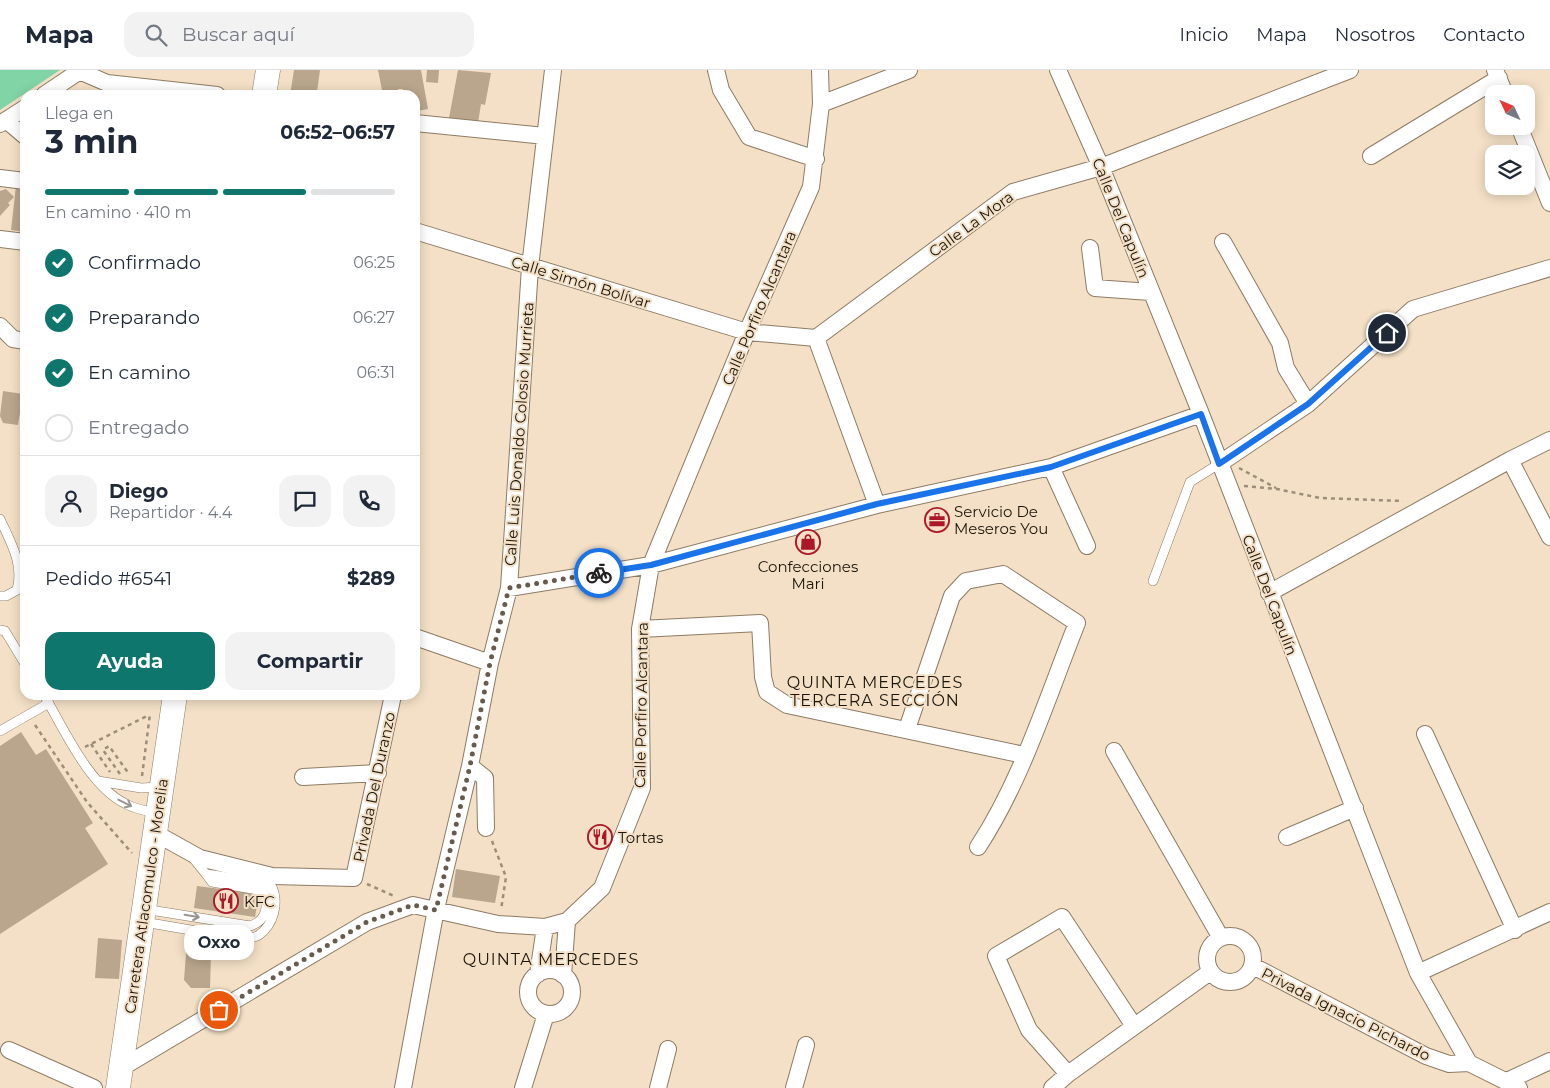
<!DOCTYPE html>
<html lang="es">
<meta charset="utf-8">
<style>
:root{--surface:#fff;--page:#f2f2f3;--text:#1f2937;--muted:#747a83;--line:#e0e1e3;--accent:#0f766e}
body{margin:0;font-family:Montserrat,sans-serif;background:var(--page);color:var(--text);height:100vh;display:flex;flex-direction:column;font-size:19px;white-space:nowrap}
*{box-sizing:border-box;margin:0}
p{font-size:16px;color:var(--muted)}
.icon{flex:none;width:28px;height:28px;fill:none;stroke:currentColor;stroke-width:2;stroke-linecap:round;stroke-linejoin:round}
.map{position:relative;flex:1;overflow:hidden}
.panel{position:absolute;left:20px;top:20px;width:400px;height:610px;display:flex;flex-direction:column;background:var(--surface);border-radius:15px;box-shadow:0 2px 12px #0003}
.panel>*{flex:none}
.needle{width:32px;rotate:314deg}
.tools{position:absolute;left:1485px;top:15px;display:grid;gap:10px}
.tools a{display:grid;place-items:center;width:50px;height:50px;border-radius:10px;background:var(--surface);box-shadow:0 2px 12px #0003;font-size:25px}
.pin{position:absolute;display:grid;place-items:center;width:42px;height:42px;color:#fff;margin:-21px;border:2px solid #fff;border-radius:50%;box-shadow:0 1px 5px #0007}
.courier{position:absolute;display:grid;place-items:center;width:50px;height:50px;margin:-25px;border:4px solid #1a73e8;border-radius:50%;background:#fff;color:#222;box-shadow:0 1px 6px #0007}
.bubble{position:absolute;height:35px;border-radius:15px;background:var(--surface);box-shadow:0 2px 12px #0003;font-size:16px;font-weight:700;line-height:35px;text-align:center}
.overview em{font-style:normal;font-weight:700}
.overview div{display:flex;flex-direction:column-reverse}
.overview{display:flex;align-items:center;justify-content:space-between;height:85px;padding:0 25px}
h1{font-size:32px;font-weight:700;line-height:38px}
.bar{display:grid;grid-template-columns:repeat(4,1fr);gap:8px 5px;align-content:center;height:60px;padding:0 25px}
.bar i{height:6px;border-radius:4px;background:var(--line)}
.bar .selected{background:var(--accent)}
.bar p{grid-column:span 4}
.line{display:flex;align-items:center;gap:12px;padding:0 25px;border-top:1px solid var(--line)}
.line div{flex:1}
.round{display:grid;place-items:center;flex:none;width:52px;height:52px;border-radius:15px;background:var(--page)}
ol{padding:0 25px;list-style:none}
li{display:flex;align-items:center;gap:15px;height:55px}
li p{margin-inline-start:auto}
li .icon{padding:5px;border-radius:50%;background:var(--accent);color:#fff;stroke-width:4}
li:last-child{color:var(--muted)}
li i{width:28px;height:28px;border:2px solid var(--line);border-radius:50%}
.button{display:flex;gap:10px;margin-top:auto;padding:10px 25px}
.button a{flex:1;height:58px;border-radius:15px;background:var(--accent);color:#fff;font-size:20px;font-weight:700;line-height:58px;text-align:center}
.button a+a{background:var(--page);color:var(--text)}
header{display:flex;align-items:center;gap:30px;box-sizing:border-box;height:70px;padding:0 25px;background:var(--surface);border-bottom:1px solid var(--line)}
header strong{font-size:24px}
nav{display:flex;gap:28px;margin-inline-start:auto;font-size:18px}
.search{width:350px;height:45px;background:var(--page);display:flex;align-items:center;gap:12px;box-sizing:border-box;padding:0 18px;border-radius:15px;color:var(--muted);font-size:19px}
.map>svg:first-child{display:block}
.green{fill:#81d4a6}
.building{fill:#b9a68d}
.lines{fill:none;stroke-linecap:round;stroke-linejoin:round}
.service-casing{stroke:#8d7b64;stroke-width:10}
.minor-casing{stroke:#8d7b64;stroke-width:18}
.secondary-casing{stroke:#8d7b64;stroke-width:25}
.path{stroke:#9c8e7a;stroke-width:2.5;stroke-dasharray:4 4;stroke-linecap:butt}
.service{stroke:#fff;stroke-width:9}
.minor{stroke:#fff;stroke-width:16}
.secondary{stroke:#fff;stroke-width:24}
.oneway{stroke:#989591}
.done{stroke:#665b4c;stroke-width:5;stroke-dasharray:0 9}
.route{stroke:#1a73e8;stroke-width:6}
.labels{text-anchor:middle;dominant-baseline:central;stroke-width:4;stroke-linejoin:round;paint-order:stroke}
.street-label{font-size:15px;fill:#1a140a;stroke:#f3e0c6}
.poi-label{font-size:15px;fill:#1a140a;stroke:#f3e0c6;text-anchor:start}
.neighbourhood-label{font-size:16px;letter-spacing:1px;fill:#1a140a;stroke:#f3e0c6}
</style>
<header>
<strong>Mapa</strong>
<div class="search"><svg class="icon" aria-label="search" viewBox="0 0 24 24"><circle cx="10" cy="10" r="6"/><path d="M15 15l6 6"/></svg>Buscar aquí</div>
<nav><a>Inicio</a><a>Mapa</a><a>Nosotros</a><a>Contacto</a></nav>
</header>
<div class="map">
<svg width="1550" height="1018" viewBox="0 0 1550 1018">
<rect width="100%" height="100%" fill="#f3e0c6"/>
<!-- green -->
<path class="green" d="M0 0H60L0 40Z"/>
<!-- building -->
<path class="building" d="M294 0H320L317 22 327 23 326 25H290Z
M378 0H421L428 39 417 41 414 23 405 25 403 19H398L399 25H383Z
M427 0H439L438 13 426 12Z
M458 0 491 3 485 35 481 34 478 53 449 48Z
M16 116 25 117V162L11 160Z
M6 119 14 127 8 133 10 135 0 146V121Z
M3 321 23 324 18 355 3 353 0 346Z
M21 662 36 685 46 679 93 753 85 758 108 794 0 864V676Z
M456 799 500 806 495 833 452 827Z
M197 816 259 824 255 847 194 838Z
M98 868 122 870 119 909 95 908Z
M186 883 211 884 210 918H191L184 910Z"/>
<g class="lines">
<defs>
<path id="service" d="M0 449C11 473 24 494 17 520L6 526H0
M1153 511 1190 412 1219 394
M0 560 5 561 25 594
M44 625C64 659 89 716 126 734 135 739 146 741 156 743
M0 661 49 633
M98 711 141 718 161 717
M144 839 250 856C266 851 269 837 264 821L212 812 206 804
M144 852 243 869C248 868 255 868 259 865 274 854 279 833 272 817L261 812 206 804 193 788"/>
<path id="minor" d="M716 0 721 20 749 67 816 89
M1058 0 1101 97 1201 344 1418 903 1469 993 1519 1018
M1495 0 1505 24
M79 1 107 13 217 25
M44 25 81 0
M821 34 909 0
M6 50 25 66
M415 53 545 66
M0 54 25 38
M1519 56 1550 133
M1371 86 1499 8
M0 108 25 111
M415 161 747 262 816 268 1013 122 1101 97 1350 0
M0 169 25 172
M1223 172 1280 273 1286 298 1308 334
M1090 178 1095 218 1150 222
M0 256 13 269 25 271
M816 268 877 435
M1510 390 1550 467
M1219 394 1308 334 1413 239 1550 198
M1051 397 1087 476
M509 518 651 495 877 435 1051 397 1201 344
M1269 523 1510 390 1550 370
M640 559 760 553 763 607 767 622 787 635 1024 685
M415 567 490 593
M907 659 952 526 966 511 1003 504 1077 553C1047 628 1022 710 978 777
M1425 664 1515 860
M1114 681 1221 868
M470 696 485 708 486 758
M303 707 378 703
M155 763 200 788 272 806 354 808 393 625
M1287 767 1355 738
M1207 889a23 23 0 1 1 46 0a23 23 0 1 1-46 0Z
M1253 896 1426 986 1449 994 1469 993
M528 922a22 22 0 1 1 44 0a22 22 0 1 1-44 0Z
M1418 903 1550 842
M538 904 545 857
M563 905 567 851
M9 980 94 1018
M121 998 367 852 413 835 498 854 545 857 567 851 602 818 642 718 640 559 651 495 747 262 811 117 821 34 820 0
M1068 1004 1029 960 996 886 1062 847 1134 956
M1507 1011 1550 991
M403 1018 436 839 470 696 490 593 509 518 530 197 553 0
M523 1018 546 944
M658 1018 668 979
M794 1018 806 975
M1052 1018 1068 1004 1210 902"/>
<path id="secondary" d="M264 25 268 0
M118 1018 175 625"/>
</defs>
<!-- service casing -->
<use href="#service" class="service-casing"/>
<!-- minor casing -->
<use href="#minor" class="minor-casing"/>
<!-- secondary casing -->
<use href="#secondary" class="secondary-casing"/>
<!-- path -->
<path class="path" d="M1239 398 1276 418
M1244 416 1277 419 1320 428 1403 431
M35 655 87 732 132 783
M91 674 110 702
M85 677 149 645
M120 704 103 680 109 676 129 704
M142 706 150 644
M492 771 506 807 501 840
M367 814 394 826"/>
<!-- service -->
<use href="#service" class="service"/>
<!-- minor -->
<use href="#minor" class="minor"/>
<!-- secondary -->
<use href="#secondary" class="secondary"/>
</g>
<!-- one-way arrows -->
<defs><path id="oneway-shaft" d="M-6 0H5M1.5-3L5.5 0L1.5 3" fill="none" stroke-width="1.6" stroke-linecap="round" stroke-linejoin="round" transform="scale(1.25)"/></defs>
<g class="oneway">
<use href="#oneway-shaft" transform="translate(125 733) rotate(27)"/>
<use href="#oneway-shaft" transform="translate(192 846) rotate(9)"/>
</g>
<g class="lines">
<!-- done -->
<path class="done" d="M219 940 367 852 413 835 436 840 470 696 490 593 509 518 599 503"/>
<!-- route -->
<path class="route" d="M599 503 651 495 877 434 1051 397 1201 344 1219 394 1308 334 1387 263"/>
</g>
<!-- icons -->
<defs>
<symbol id="office-ring" viewBox="-11 -11 22 22"><circle r="9.5" fill="#f3e0c6" stroke="#ac172a" stroke-width="1.5"/><path d="M-6-3h4V-5.5h4V-3h4V5H-6ZM-1-4.5V-3h2v-1.5ZM-6 0V1H6V0Z" fill="#ac172a"/></symbol>
<symbol id="shop-ring" viewBox="-11 -11 22 22"><circle r="9.5" fill="#f3e0c6" stroke="#ac172a" stroke-width="1.5"/><path d="M-5-2.5h2.3a2.7 3.5 0 0 1 5.4 0H5L5.5 6h-11ZM-1.5-2.5h3a1.5 2.3 0 0 0-3 0Z" fill="#ac172a"/></symbol>
<symbol id="restaurant-ring" viewBox="-11 -11 22 22"><circle r="9.5" fill="#f3e0c6" stroke="#ac172a" stroke-width="1.5"/><path d="M-5-6h1v4h1v-4h1v4h1v-4h1v5L-1.5 .5V6h-2V.5L-5-1ZM5-6V6H3V1.5H1.5Q1.5-4 5-6Z" fill="#ac172a"/></symbol>
</defs>
<g fill-rule="evenodd">
<use href="#office-ring" x="923" y="436" width="28" height="28"/>
<use href="#shop-ring" x="794" y="458" width="28" height="28"/>
<use href="#restaurant-ring" x="586" y="753" width="28" height="28"/>
<use href="#restaurant-ring" x="212" y="817" width="28" height="28"/>
</g>
<g class="labels">
<!-- street labels -->
<g class="street-label">
<text transform="translate(1121 148) rotate(68)">Calle Del Capulín</text>
<text transform="translate(971 154) rotate(-36)">Calle La Mora</text>
<text transform="translate(581 212) rotate(17)">Calle Simón Bolívar</text>
<text transform="translate(759 238) rotate(-67)">Calle Porfiro Alcantara</text>
<text transform="translate(519 364) rotate(-86)">Calle Luis Donaldo Colosio Murrieta</text>
<text transform="translate(1270 525) rotate(69)">Calle Del Capulín</text>
<text transform="translate(641 635) rotate(-89)">Calle Porfiro Alcantara</text>
<text transform="translate(374 717) rotate(-78)">Privada Del Duranzo</text>
<text transform="translate(146 826) rotate(-82)">Carretera Atlacomulco - Morelia</text>
<text transform="translate(1346 944) rotate(27)">Privada Ignacio Pichardo</text>
</g>
<!-- poi labels -->
<g class="poi-label">
<text x="954" y="441">Servicio De<tspan x="954" dy="17">Meseros You</tspan></text>
<text x="808" y="496" text-anchor="middle">Confecciones<tspan x="808" dy="17">Mari</tspan></text>
<text x="618" y="767">Tortas</text>
<text x="244" y="831">KFC</text>
</g>
<!-- neighbourhood labels -->
<g class="neighbourhood-label">
<text x="875" y="612">QUINTA MERCEDES<tspan x="875" dy="18">TERCERA SECCIÓN</tspan></text>
<text x="551" y="889">QUINTA MERCEDES</text>
</g>
</g>
</svg>
<div class="tools">
<a><svg class="needle" viewBox="-14 -14 28 28"><path d="M0-13l5 13h-10z" fill="#e53935"/><path d="M0 13l5-13h-10z" fill="#747a83"/></svg></a>
<a><svg class="icon" aria-label="layers" viewBox="0 0 24 24"><path d="M12 4l9 5-9 5-9-5zM3 14l9 5 9-5"/></svg></a>
</div>
<div class="pin" style="left:219px;top:940px;background:#ea580c"><svg class="icon" aria-label="bag" viewBox="0 0 24 24"><path d="M5 8h14l-1 12H6zM9 8a3 3 0 0 1 6 0"/></svg></div>
<div class="pin" style="left:1387px;top:263px;background:#1f2937"><svg class="icon" aria-label="home" viewBox="0 0 24 24"><path d="M3 11l9-7 9 7M6 9v11h12V9"/></svg></div>
<div class="courier" style="left:599px;top:503px"><svg class="icon" aria-label="bike" viewBox="0 0 24 24"><circle cx="6" cy="16" r="4"/><circle cx="18" cy="16" r="4"/><path d="M6 16l4-8h5l3 8M10 8l3 8H6M13 5h3"/></svg></div>
<div class="bubble" style="left:184px;top:855px;width:70px">Oxxo</div>
<section class="panel">
<div class="overview"><div><h1>3 min</h1><p>Llega en</p></div><em>06:52–06:57</em></div>
<div class="bar"><i class="selected"></i><i class="selected"></i><i class="selected"></i><i></i><p>En camino · 410 m</p></div>
<ol>
<li><svg class="icon" aria-label="check" viewBox="0 0 24 24"><path d="M5 12l5 5 9-10"/></svg>Confirmado<p>06:25</p></li>
<li><svg class="icon" aria-label="check" viewBox="0 0 24 24"><path d="M5 12l5 5 9-10"/></svg>Preparando<p>06:27</p></li>
<li><svg class="icon" aria-label="check" viewBox="0 0 24 24"><path d="M5 12l5 5 9-10"/></svg>En camino<p>06:31</p></li>
<li><i></i>Entregado</li>
</ol>
<div class="line" style="height:90px"><a class="round"><svg class="icon" aria-label="person" viewBox="0 0 24 24"><circle cx="12" cy="8" r="4"/><path d="M4 21q1-7 8-7t8 7"/></svg></a><div><b>Diego</b><p>Repartidor · 4.4</p></div><a class="round"><svg class="icon" aria-label="chat" viewBox="0 0 24 24"><path d="M4 5h16v11H9l-5 4z"/></svg></a><a class="round"><svg class="icon" aria-label="phone" viewBox="0 0 24 24"><path d="M5 4h4l2 5-3 2q2 4 5 5l2-3 5 2v4C11 20 4 13 5 4z"/></svg></a></div>
<div class="line" style="height:65px"><div>Pedido #6541</div><b>$289</b></div>
<div class="button"><a>Ayuda</a><a>Compartir</a></div>
</section>
</div>
